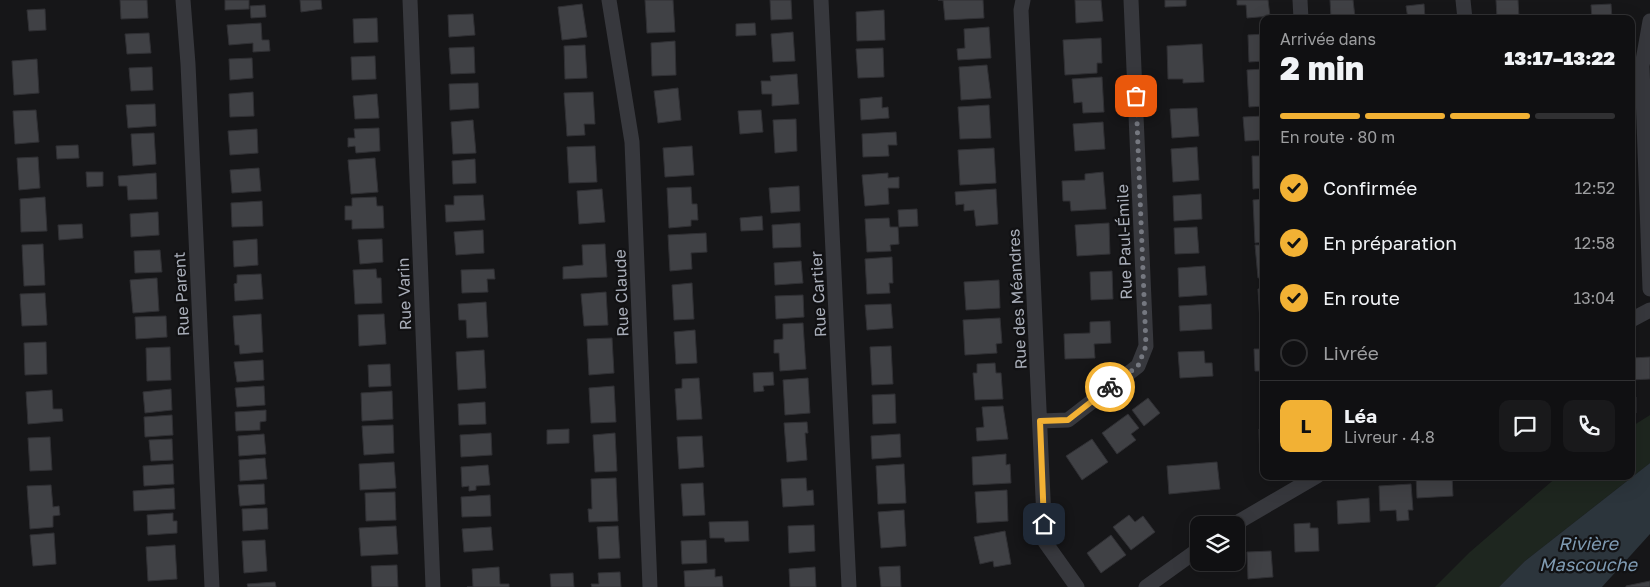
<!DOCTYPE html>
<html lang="fr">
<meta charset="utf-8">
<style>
:root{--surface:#101012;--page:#19191b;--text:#f1f3f6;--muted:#9c9d9f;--line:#303032;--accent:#f2b134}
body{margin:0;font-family:"Golos Text",sans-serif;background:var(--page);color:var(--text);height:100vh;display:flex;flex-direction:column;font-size:19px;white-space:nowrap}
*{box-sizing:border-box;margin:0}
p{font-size:16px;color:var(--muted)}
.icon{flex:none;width:28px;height:28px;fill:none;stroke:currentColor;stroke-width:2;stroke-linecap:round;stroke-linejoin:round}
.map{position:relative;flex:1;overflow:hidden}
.side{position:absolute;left:1260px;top:15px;width:375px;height:465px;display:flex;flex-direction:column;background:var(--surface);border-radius:10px;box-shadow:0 5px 20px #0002,0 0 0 1px var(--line)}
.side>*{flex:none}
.tools{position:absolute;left:1190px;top:516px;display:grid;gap:10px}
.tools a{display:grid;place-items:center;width:55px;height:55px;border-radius:10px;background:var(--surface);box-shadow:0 5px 20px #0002,0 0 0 1px var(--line);font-size:25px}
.pin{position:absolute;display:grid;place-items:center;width:42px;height:42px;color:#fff;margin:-21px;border-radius:10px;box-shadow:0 2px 8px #0006}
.courier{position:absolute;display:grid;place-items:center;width:50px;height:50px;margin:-25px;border:4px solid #f2b134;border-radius:50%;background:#fff;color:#222;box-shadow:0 1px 6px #0007}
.summary em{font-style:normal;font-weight:800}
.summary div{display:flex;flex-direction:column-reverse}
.summary{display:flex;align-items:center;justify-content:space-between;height:85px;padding:0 20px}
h1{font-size:32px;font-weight:800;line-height:38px}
.bar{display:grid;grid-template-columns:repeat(4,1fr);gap:8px 5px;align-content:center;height:60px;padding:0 20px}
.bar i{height:6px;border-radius:4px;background:var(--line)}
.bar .selected{background:var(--accent)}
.bar p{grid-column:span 4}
.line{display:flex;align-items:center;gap:12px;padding:0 20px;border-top:1px solid var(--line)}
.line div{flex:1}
.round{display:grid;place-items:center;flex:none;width:52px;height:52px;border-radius:10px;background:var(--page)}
ol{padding:0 20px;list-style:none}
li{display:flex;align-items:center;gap:15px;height:55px}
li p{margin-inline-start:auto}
li .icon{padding:5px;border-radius:50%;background:var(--accent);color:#111;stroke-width:4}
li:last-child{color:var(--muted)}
li i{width:28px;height:28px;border:2px solid var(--line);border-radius:50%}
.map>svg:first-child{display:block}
.green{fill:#1e261f}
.water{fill:#2c353c}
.building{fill:#404145;stroke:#303034}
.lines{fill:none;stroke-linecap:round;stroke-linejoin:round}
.street{stroke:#37383d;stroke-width:15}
.done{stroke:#757880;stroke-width:5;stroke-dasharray:0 9}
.route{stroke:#f2b134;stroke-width:6}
.labels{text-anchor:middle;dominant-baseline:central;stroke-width:4.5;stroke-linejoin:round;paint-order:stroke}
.street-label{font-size:16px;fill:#a8adb8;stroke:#111113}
.water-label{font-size:18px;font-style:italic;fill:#7f9bb3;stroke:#111113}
</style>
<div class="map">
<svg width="1650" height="587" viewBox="0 0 1650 587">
<rect width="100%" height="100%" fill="#161618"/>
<!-- green -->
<path class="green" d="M1650 415V463L1525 561 1499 587H1435L1470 552 1558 476H1631V427Z"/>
<!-- water -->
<path class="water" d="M1650 463V534L1602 587H1499L1525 561Z"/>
<!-- building -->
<path class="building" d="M120 0H147L148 18 121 19Z
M225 0H249V9L225 10Z
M300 0H321L322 9 301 12Z
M645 0H673L675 32 647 33Z
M770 0H791L792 19 771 20Z
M938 0H983L984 18 945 20 943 0Z
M1075 0H1101L1103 21 1076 23Z
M1165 0H1186V6L1165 7Z
M1237 0H1268L1270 16 1247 18 1246 5H1237Z
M1330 0H1353L1355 17 1331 18Z
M1496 0H1518L1519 17 1497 18Z
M582 4 587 37 562 40 558 7Z
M1424 4 1425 18 1408 19 1406 6Z
M1611 4 1612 19H1592L1591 5Z
M265 5 266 17 251 18 250 6Z
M45 9 46 30 29 31 27 10Z
M884 10 885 40 857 41 856 12Z
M473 14 475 35 449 37 448 15Z
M377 18 378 42 354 43 353 19Z
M261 23 262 40H269L270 51 253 52V43L229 45 227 25Z
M755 23 756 35 736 36V24Z
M989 27 991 58 958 60 957 49 965 48 964 29Z
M793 32 795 61 773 62 771 34Z
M149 33 151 53 127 54 125 34Z
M1264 34V61L1249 62 1248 35Z
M1101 38 1102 63H1097V73L1065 75 1063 40Z
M675 41 676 75 652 76 651 43Z
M1202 44 1204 82 1183 83V79H1168L1167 46Z
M585 45 587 78 565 79 564 46Z
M474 47 475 73 451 74 449 48Z
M883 48 884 77 858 78 856 49Z
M375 56 376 79 352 80 351 57Z
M252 58 253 78 230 80 229 59Z
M37 59 39 93 14 95 12 61Z
M987 65 991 98 961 100 959 67Z
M152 67 153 90 131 91 129 68Z
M1264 69V106L1249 107 1247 70Z
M797 74 799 104 772 106V94H762L761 81H771L770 76Z
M1102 77 1104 112 1083 113 1082 102 1074 103 1072 79Z
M478 83 479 108 450 110 449 84Z
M678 88 681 120 658 123 654 91Z
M253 92 254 116 230 117 229 94Z
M593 92 595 124H584L585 135 567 136 564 93Z
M377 94 379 118 355 119 353 96Z
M882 97V108L888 107 889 118 861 120 860 99Z
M155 104 156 126 128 128 126 105Z
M989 105 991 138 960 139 958 107Z
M1197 108 1199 136 1172 138 1170 109Z
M36 110 39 142 15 144 13 111Z
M761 110 763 132 740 134 738 111Z
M1264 116V140L1245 141 1243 117Z
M796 119 797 151 775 153 773 120Z
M473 120 476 153 453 154 451 122Z
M1103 122 1105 149 1075 151 1073 124Z
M379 128 380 151 356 153 355 146 348 147V138H355L354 129Z
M257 129 258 153 230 155 228 131Z
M896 132 897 145H888L889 156 863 157 862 134Z
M154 133 156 164 133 166 131 134Z
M78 145 79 158 57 159 56 146Z
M595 146 597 182 569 183 567 147Z
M692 146 694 175 665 177 663 148Z
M1197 147 1199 180 1173 182 1171 149Z
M994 148 996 183 960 185 958 150Z
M1252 156H1264V188L1253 189Z
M38 157 40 188 19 190 17 158Z
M375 158 378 192 351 194 348 160Z
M475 159 476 183 453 184 452 161Z
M259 168 261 191 232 193 230 170Z
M86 172H103V186L87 187Z
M1103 172 1106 209 1071 211 1070 201H1063L1062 181 1085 180V174Z
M156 173 157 199 128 200 127 186H119L118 176Z
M888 173V178L899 177V188H888L889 204 865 206 862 175Z
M799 186 800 211 771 213 769 188Z
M691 187 692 204H697L698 220H691V226L669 228 667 188Z
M602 189 605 222 579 224 577 191Z
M996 189 998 224 976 226 974 210 964 211V204L956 205 955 192Z
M1201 194 1202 219 1174 221 1173 196Z
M483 195 485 220 446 222 445 205H454V196Z
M45 197 47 231 21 232 20 199Z
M376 197 377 206H383L384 228 352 229V220H345V206H352V198Z
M1264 199V242L1255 243 1253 200Z
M262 201 263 226 232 227 231 203Z
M917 209 918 226 899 227 898 210Z
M158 212 159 235 131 237 130 214Z
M762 216 763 230 741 231 740 218Z
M889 218 890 227H898L899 244 890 245 891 251 867 252 865 219Z
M800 223 801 247 773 248 772 225Z
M1109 223 1110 254 1077 256 1075 225Z
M82 224 83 238 59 240 58 225Z
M1197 227 1199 253 1175 254 1174 228Z
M483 230 484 253 456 255 454 232Z
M706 233 707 252 691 253 692 269 670 271 668 235Z
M257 239 258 265 234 267 233 241Z
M382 239 383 262 360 264 358 240Z
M43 244 45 285 24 286 22 245Z
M605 244 607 277 563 279V267L583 265 582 245Z
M1255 245H1264V277L1258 278Z
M160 250 162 272 135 273 134 251Z
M892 257 893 283H889L890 293 867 294 865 259Z
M801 261 803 283 775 285 774 263Z
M1205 266 1207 295 1179 297 1178 268Z
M376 269 377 278H381L382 303 355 304 353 270Z
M494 269 495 279H487L488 292 462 293 461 270Z
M1112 271 1113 299 1091 300 1090 272Z
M261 274 263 299 235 301 234 284 237 283V275Z
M157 278 159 311 133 313 130 280Z
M999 280 1000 308 966 310 964 282Z
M692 283 694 319 674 320 672 285Z
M1258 289H1264V321L1260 322Z
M606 292 608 325 584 326 581 294Z
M45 293 47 325 22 326 20 294Z
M803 295 804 317 776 319 775 296Z
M486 302 488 337 467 338 466 320H459L458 304Z
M891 304 893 328 867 330 865 305Z
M1211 304 1212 329 1180 331 1179 306Z
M261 314 263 352 240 354 239 345H235L233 316Z
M384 314 386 344 359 346 358 315Z
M166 316 167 337 136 339 135 317Z
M1000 318 1002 343 996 344 997 353 965 355 963 320Z
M1110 321 1111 343 1094 344 1095 358 1065 359 1064 334 1090 333V322Z
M803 323 806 369 780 371 779 353H774V340L783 339V324Z
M695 330 697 363 676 364 674 332Z
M612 338 614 373 589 375 587 339Z
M46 342 47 374 25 375 24 343Z
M891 346 893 384 872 385 870 347Z
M170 347 171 380 147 381 146 348Z
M1254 349H1264V371H1255Z
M484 350 486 388 458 390 456 352Z
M1204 351 1205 363H1212L1213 376 1180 378 1178 352Z
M1650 357V379L1631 380V358Z
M263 360 264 380 237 382 234 362Z
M995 363 996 373H1001L1003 399 975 400 973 373H977V364Z
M390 364 391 386 369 387 368 365Z
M773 372 774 385 763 386 764 391 754 392 753 373Z
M699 378 702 419 677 420 675 389 682 388V379Z
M808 378 810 413 785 415 783 380Z
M264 386 265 405 237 407 235 388Z
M614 386 616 422 591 423 589 388Z
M171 389 172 410 145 413 143 392Z
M52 390 53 409H62L63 421 28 424 26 392Z
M392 391 393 419 362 421 361 393Z
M895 394 896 423 873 424 872 395Z
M1631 397H1636V413H1631Z
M1148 398 1160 413 1144 426 1132 410Z
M485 402 486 424 459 425 458 404Z
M1003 406 1008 439 977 441 976 428 984 427 982 407Z
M266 410V421L260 422V430L236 431 235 412Z
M1128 414 1139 428 1131 434 1136 440 1117 454 1102 433Z
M172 415 173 435 145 437 144 417Z
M807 422 808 433H805L807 460 787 462 784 423Z
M393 425 394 453 364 455 362 426Z
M569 429V443L547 444V430Z
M1259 429H1264V471L1263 462H1260Z
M491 433 492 455 461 457 460 435Z
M615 433 617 471 595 472 593 435Z
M264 434 266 454 239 456 238 436Z
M900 434 901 457 872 459 871 436Z
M702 436 704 467 679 469 677 437Z
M50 437 52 470 30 471 28 438Z
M172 439 173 460 151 461 149 440Z
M1092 439 1108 462 1082 480 1066 456Z
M1006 454V465L1010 464 1011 483 973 485 972 457Z
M265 458 267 479 240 481 239 460Z
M394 462 396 488 360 490 359 464Z
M1217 462 1220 489 1169 494 1167 466Z
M173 464 174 484 144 486 143 466Z
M904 464 906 503 878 504 876 466Z
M488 465 490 485 476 486V490L469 491V486L462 487 461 467Z
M1416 476H1452L1453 496 1417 498Z
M616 478 618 521 589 522 588 509H592L591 479Z
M806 478 807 491 813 490 814 505 783 507 781 479Z
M703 483 705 515 683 516 681 484Z
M264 484 265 504 240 506 238 485Z
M1411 484 1413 510H1408L1409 520 1397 521 1396 510 1380 511 1379 486Z
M51 485 53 507 59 506 60 515 53 516V527L30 529 27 486Z
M174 488 175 509 134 511 133 491Z
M1007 490 1008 521 977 523 975 492Z
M395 492 396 520 366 521 365 493Z
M490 495 491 516 462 517 461 497Z
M1369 498 1370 522 1338 524 1337 501Z
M267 508 268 529 243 531 242 509Z
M904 510 906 546 881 548 878 512Z
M173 513V521H177V533L148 535 147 515Z
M1129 515 1135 522 1143 516 1155 532 1131 550 1113 527Z
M748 521 749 541 725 542 724 538H710L709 522Z
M1310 523V528H1318L1319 551 1295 552 1294 524Z
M814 525 815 551 789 553 788 526Z
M396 526 398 554 361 556 359 528Z
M618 526 620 558 599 559 597 527Z
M491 527 493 550 464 552 462 529Z
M1005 531 1011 564 994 567 993 561 980 564 974 537Z
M54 533 56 564 33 566 30 535Z
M1111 535 1126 555 1101 573 1087 553Z
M265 540 267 571 244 573 242 541Z
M706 540 707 563 682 564 681 541Z
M175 545 177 579 148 581 146 547Z
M1271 551 1273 577 1248 579 1247 552Z
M397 565 398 587H372L371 566Z
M900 566 901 587H881L879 567Z
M499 567 500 584H509V587H467H473L472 569Z
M815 567 816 587H790L789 569Z
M715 569V577L722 576 723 587H685L684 571Z
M620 572 621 587H592L591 584H599L598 573Z
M573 573 574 587H551L550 574Z
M1650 581V587H1626V586Z
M275 582 276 587H248L247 584Z"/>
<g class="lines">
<!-- street -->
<path class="street" d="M183 0 188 64 212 587
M410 0 433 587
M609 0 632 142 650 587
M821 0 849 587
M1023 0 1021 10 1045 542 1077 587
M1300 0 1301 19
M1463 0 1465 19
M1650 21 1642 66 1650 289
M1631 320 1650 310
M1040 421 1068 420 1138 366 1146 346 1131 0
M1233 525 1317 476
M1146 587 1199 549"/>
</g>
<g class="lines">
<!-- done -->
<path class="done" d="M1110 387 1138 366 1146 346 1136 96"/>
<!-- route -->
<path class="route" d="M1044 524 1040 421 1068 420 1110 387"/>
</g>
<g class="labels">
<!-- street labels -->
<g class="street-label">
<text transform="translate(1124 242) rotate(-92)">Rue Paul-Émile</text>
<text transform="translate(621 293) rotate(-92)">Rue Claude</text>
<text transform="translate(181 294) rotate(-93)">Rue Parent</text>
<text transform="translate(404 294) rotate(-92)">Rue Varin</text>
<text transform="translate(818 294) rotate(-93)">Rue Cartier</text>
<text transform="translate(1017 299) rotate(-93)">Rue des Méandres</text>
</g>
<!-- water labels -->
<g class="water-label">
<text x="1588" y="543">Rivière<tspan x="1588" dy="21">Mascouche</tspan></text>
</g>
</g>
</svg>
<div class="tools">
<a><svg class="icon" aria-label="layers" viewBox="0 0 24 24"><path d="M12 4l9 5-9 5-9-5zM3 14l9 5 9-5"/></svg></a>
</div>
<div class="pin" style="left:1136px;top:96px;background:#ea580c"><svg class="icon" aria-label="bag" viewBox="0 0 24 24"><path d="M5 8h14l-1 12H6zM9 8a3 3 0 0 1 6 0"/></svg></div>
<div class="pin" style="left:1044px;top:524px;background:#1f2937"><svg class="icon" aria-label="home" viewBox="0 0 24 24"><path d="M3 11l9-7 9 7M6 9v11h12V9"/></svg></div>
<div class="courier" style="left:1110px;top:387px"><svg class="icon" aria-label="bike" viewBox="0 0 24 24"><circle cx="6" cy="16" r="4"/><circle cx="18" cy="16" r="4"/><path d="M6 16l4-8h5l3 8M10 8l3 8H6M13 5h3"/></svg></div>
<section class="side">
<div class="summary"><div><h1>2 min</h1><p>Arrivée dans</p></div><em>13:17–13:22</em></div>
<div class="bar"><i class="selected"></i><i class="selected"></i><i class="selected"></i><i></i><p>En route · 80 m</p></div>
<ol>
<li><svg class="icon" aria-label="check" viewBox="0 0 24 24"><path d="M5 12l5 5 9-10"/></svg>Confirmée<p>12:52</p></li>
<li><svg class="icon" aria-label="check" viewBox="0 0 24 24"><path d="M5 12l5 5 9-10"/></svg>En préparation<p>12:58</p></li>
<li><svg class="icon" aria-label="check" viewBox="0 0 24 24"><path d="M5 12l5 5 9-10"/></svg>En route<p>13:04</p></li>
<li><i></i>Livrée</li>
</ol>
<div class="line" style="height:90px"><b class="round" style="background:var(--accent);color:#111">L</b><div><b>Léa</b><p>Livreur · 4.8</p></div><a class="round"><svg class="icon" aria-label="chat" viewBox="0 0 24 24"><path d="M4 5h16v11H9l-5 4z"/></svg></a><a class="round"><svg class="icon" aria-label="phone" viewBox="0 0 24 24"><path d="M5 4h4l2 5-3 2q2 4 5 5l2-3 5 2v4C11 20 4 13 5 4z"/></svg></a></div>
</section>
</div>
